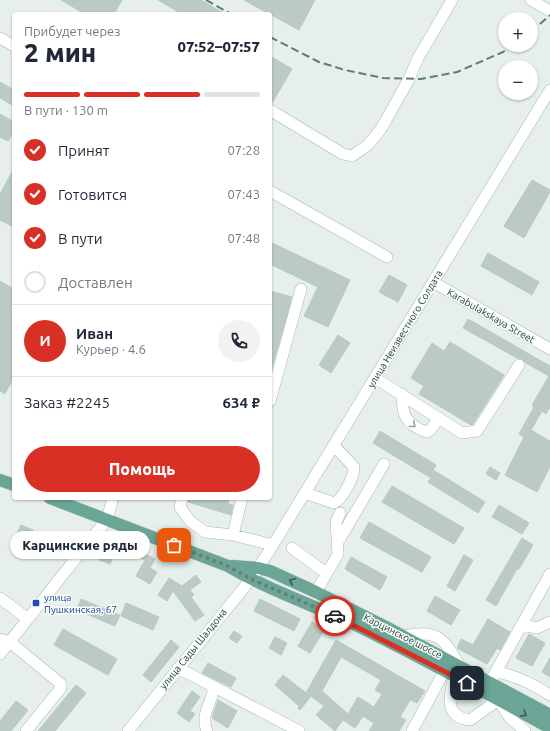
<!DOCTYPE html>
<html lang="ru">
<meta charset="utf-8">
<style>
:root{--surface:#fff;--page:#f2f2f3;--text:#1f2937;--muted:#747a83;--line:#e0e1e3;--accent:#d93025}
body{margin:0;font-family:Ubuntu,sans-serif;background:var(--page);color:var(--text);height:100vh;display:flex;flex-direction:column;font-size:15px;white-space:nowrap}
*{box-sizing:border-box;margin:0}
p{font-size:13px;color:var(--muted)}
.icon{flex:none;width:22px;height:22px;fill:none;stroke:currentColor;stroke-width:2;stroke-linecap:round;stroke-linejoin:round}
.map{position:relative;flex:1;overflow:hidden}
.drawer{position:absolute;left:12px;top:12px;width:260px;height:488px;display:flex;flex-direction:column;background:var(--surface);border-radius:4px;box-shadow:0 1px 3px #0004}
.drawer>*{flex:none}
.buttons{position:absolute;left:498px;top:12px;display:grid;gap:8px}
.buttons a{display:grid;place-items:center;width:40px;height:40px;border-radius:50%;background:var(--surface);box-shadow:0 1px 3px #0004;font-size:20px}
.pin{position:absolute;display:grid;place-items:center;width:34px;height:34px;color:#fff;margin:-17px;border-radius:8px;box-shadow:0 2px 6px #0006}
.courier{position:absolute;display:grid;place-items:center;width:40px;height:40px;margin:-20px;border:3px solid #d93025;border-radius:50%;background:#fff;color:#222;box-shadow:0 1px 5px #0007}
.bubble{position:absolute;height:28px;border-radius:14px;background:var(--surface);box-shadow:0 1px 3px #0004;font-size:13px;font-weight:800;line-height:28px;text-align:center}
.overview em{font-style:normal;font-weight:800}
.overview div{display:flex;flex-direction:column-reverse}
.overview{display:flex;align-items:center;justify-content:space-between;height:68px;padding:0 12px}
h1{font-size:26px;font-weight:800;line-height:30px}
.bar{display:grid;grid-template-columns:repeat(4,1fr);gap:6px 4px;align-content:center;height:48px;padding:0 12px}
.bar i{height:5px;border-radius:3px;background:var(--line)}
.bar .on{background:var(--accent)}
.bar p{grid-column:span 4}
.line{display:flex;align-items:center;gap:10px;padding:0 12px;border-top:1px solid var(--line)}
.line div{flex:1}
.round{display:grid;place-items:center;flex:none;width:42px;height:42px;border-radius:21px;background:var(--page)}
ol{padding:0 12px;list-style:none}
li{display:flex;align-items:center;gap:12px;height:44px}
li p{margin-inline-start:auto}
li .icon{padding:4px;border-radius:50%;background:var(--accent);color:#fff;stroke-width:4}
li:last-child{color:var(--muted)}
li i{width:22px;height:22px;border:2px solid var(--line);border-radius:50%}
.cta{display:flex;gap:8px;margin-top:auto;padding:8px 12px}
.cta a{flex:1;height:46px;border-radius:24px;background:var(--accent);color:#fff;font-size:16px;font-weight:800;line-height:46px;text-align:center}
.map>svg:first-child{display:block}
.building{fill:#bbcac4;stroke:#b8c9c2;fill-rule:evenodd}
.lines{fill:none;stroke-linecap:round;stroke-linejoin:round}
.minor-casing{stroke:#a8b8b2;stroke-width:12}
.major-casing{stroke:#c2cac8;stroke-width:13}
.minor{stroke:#fff;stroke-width:11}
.major{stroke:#6aa596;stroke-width:12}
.rail{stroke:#5f7d75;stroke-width:2;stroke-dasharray:8 4;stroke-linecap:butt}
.oneway{stroke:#92a09c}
.oneway2{stroke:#365b51}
.done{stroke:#687f78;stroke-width:4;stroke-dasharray:0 7.2}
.route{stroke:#d93025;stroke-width:5}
.transit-dot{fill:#1a4fb4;stroke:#f7fbf9;stroke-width:1.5}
.labels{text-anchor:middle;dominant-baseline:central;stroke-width:3;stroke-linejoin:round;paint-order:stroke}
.street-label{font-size:10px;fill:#24423a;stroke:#f7fbf9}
.transit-label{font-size:10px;fill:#164399;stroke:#f7fbf9;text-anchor:start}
</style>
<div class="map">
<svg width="550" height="731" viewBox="0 0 550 731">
<rect width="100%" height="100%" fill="#e6efeb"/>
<!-- building -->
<path class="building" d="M61 0H122L114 14H85Z
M158 0H201L225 14H182Z
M244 0H315L299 30Z
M270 56 292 69 272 103H270Z
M0 82 14 90V106L0 98Z
M0 114 14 122V131L8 141 0 137Z
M14 168V227L0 220V194Z
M532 180 550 190V192L524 238 504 226Z
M270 242 350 280 328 327 304 316 318 287 270 264Z
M488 253 539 282 532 295 481 266Z
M389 275 407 285 398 302 379 292Z
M0 281 14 289V377L5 394 0 391Z
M270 291 292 297 270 375Z
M468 319 550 366V407L546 414 542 411 531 430 550 441V467L537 492 505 475 524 437 519 434 534 407 532 405 549 376 526 363 522 359 517 358 463 328Z
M338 335 350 343 331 373 319 365Z
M450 342 504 375 473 424 471 425 419 394 424 386 411 378 432 343 444 351Z
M380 431 436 465 433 470 485 502 478 513 428 482 431 478 373 443Z
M490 467 500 473 496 480 486 474Z
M392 486 464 528 454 544 382 502Z
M189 498H229L228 504 233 505 231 515 188 502Z
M499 505 529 523 522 534 492 517Z
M369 522 431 557 422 572 360 538Z
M21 525 33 530 23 551 11 546Z
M522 538 533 545 519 569H517L496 606 486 600Z
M104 547 116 552 110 564 99 560Z
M136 549 155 559 150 568 157 572 150 584 136 576 145 560 133 554Z
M464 555 473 560 455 591 447 586Z
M351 557 387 577 380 590 345 569Z
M196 575 201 582 190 590 194 595 191 597 204 615 195 621 173 591 167 601 158 595 169 578 182 586Z
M435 596 460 610 451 625 427 611Z
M81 599 120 615 115 626 77 610Z
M260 599 300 619 294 631 254 611Z
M126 603 159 617 153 630 121 616Z
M488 619 510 632 500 650 497 648 487 664 457 648 461 639 473 645Z
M312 622 324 630 310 653 298 646Z
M63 629 117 659 108 675 54 645Z
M234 631 242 636 237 643 229 638Z
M529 634 545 643 532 666 516 658Z
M275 637 287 643 281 655 269 648Z
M171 640 179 647 151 682 143 675Z
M336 640 425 691 417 703 410 700 400 717 406 720 399 731H369L374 723 363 716 355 728 343 720 335 731 316 715 324 706 311 696 300 710 298 708 299 706 275 685 283 675 306 693ZM341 657 381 680 375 690 382 694 374 707 358 697 348 714 322 691Z
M550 658V677L542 672Z
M208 663 236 678 231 687 202 673Z
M76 685 86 693 55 731H38Z
M192 691 200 697 190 711 195 714 189 722 177 713Z
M218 700 237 711 228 728 212 718Z
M16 701 28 710 11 731H0V721Z"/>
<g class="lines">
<defs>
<path id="minor" d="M531 0 550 11
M0 38 14 46
M270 110 343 154 352 156 368 145 381 129 409 79 418 58 452 0
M270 191 387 257
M433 282 550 349
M375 378 462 433 477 431 519 365
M402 394C402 414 405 425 427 432L431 429 439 418
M270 401 301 289
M305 493 334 503C343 499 354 477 354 467L334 446
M182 498 180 507 190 521 205 532 233 535 273 545
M233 535 242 498
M338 542 384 464
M292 548 326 573
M316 592 338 554 336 522 340 513
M0 598 28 619
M522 625 537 628 550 622
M404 636C438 629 443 638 460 666
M0 639 10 642 61 684V688L26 731
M0 654 107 519 113 498
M178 668 299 731
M496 672C516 675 533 684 550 695
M454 676C450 694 443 717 470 720L498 700 510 718 525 731
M490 682 550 574
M128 731 251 579 273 545 550 90
M207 731C200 714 212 703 214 687
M412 731 445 670"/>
<path id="major" d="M0 480 14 485
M50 498 228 566C270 591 316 606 360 627 424 659 487 693 550 728
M232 566 258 568 270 571 316 592 386 627 550 715"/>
</defs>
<!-- minor casing -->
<use href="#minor" class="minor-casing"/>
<!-- major casing -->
<use href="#major" class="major-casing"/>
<!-- minor -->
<use href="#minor" class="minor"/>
<!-- major -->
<use href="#major" class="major"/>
<!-- rail -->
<path class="rail" d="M206 0 231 14
M531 32 550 15
M270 37 319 62 345 70 383 78 421 79 457 72 503 52 513 45"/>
</g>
<!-- one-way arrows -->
<defs><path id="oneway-chevron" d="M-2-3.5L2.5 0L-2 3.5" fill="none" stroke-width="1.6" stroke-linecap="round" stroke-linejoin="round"/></defs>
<use class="oneway" href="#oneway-chevron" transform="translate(413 425) rotate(39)"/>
<g class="oneway2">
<use href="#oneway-chevron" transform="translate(292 581) rotate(-155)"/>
<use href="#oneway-chevron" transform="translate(524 714) rotate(29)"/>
</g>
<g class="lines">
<!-- done -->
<path class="done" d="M174 545 228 566 251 579 335 616"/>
<!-- route -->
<path class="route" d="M335 616 467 683"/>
</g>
<!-- markers -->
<rect class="transit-dot" x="32" y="599" width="8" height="8" rx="2"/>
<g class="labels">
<!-- street labels -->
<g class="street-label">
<text transform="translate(491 316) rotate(30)">Karabulakskaya Street</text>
<text transform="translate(405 329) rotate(-59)">улица Неизвестного Солдата</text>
<text transform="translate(403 636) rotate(27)">Карцинское шоссе</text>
<text transform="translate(193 649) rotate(-51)">улица Сады Шалдона</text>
</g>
<!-- transit labels -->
<g class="transit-label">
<text x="44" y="597">улица<tspan x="44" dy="12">Пушкинская, 67</tspan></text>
</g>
</g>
</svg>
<div class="buttons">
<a>+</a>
<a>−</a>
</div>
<div class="pin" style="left:174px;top:545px;background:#ea580c"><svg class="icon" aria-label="bag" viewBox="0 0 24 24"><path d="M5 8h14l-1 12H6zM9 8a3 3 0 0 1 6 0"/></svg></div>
<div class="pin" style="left:467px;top:683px;background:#1f2937"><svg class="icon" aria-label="home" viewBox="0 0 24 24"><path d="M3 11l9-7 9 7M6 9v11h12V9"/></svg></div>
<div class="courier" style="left:335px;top:616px"><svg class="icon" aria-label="car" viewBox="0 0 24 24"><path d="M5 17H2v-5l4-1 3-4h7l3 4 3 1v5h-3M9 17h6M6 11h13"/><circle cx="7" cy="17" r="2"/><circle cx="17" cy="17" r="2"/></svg></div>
<div class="bubble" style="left:10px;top:531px;width:140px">Карцинские ряды</div>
<section class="drawer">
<div class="overview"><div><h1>2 мин</h1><p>Прибудет через</p></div><em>07:52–07:57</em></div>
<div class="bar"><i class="on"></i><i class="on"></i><i class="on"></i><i></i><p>В пути · 130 m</p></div>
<ol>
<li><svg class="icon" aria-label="check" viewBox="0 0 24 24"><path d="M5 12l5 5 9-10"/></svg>Принят<p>07:28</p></li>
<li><svg class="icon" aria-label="check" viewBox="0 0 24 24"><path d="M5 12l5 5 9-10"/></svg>Готовится<p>07:43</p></li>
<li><svg class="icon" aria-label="check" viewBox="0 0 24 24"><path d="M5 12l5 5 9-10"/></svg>В пути<p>07:48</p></li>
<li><i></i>Доставлен</li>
</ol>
<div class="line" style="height:72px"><b class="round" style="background:var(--accent);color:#fff">И</b><div><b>Иван</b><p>Курьер · 4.6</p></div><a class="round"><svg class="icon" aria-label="phone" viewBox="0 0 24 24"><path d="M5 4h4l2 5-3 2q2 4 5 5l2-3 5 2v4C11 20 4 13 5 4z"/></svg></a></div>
<div class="line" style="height:52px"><div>Заказ #2245</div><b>634 ₽</b></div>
<div class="cta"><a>Помощь</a></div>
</section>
</div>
